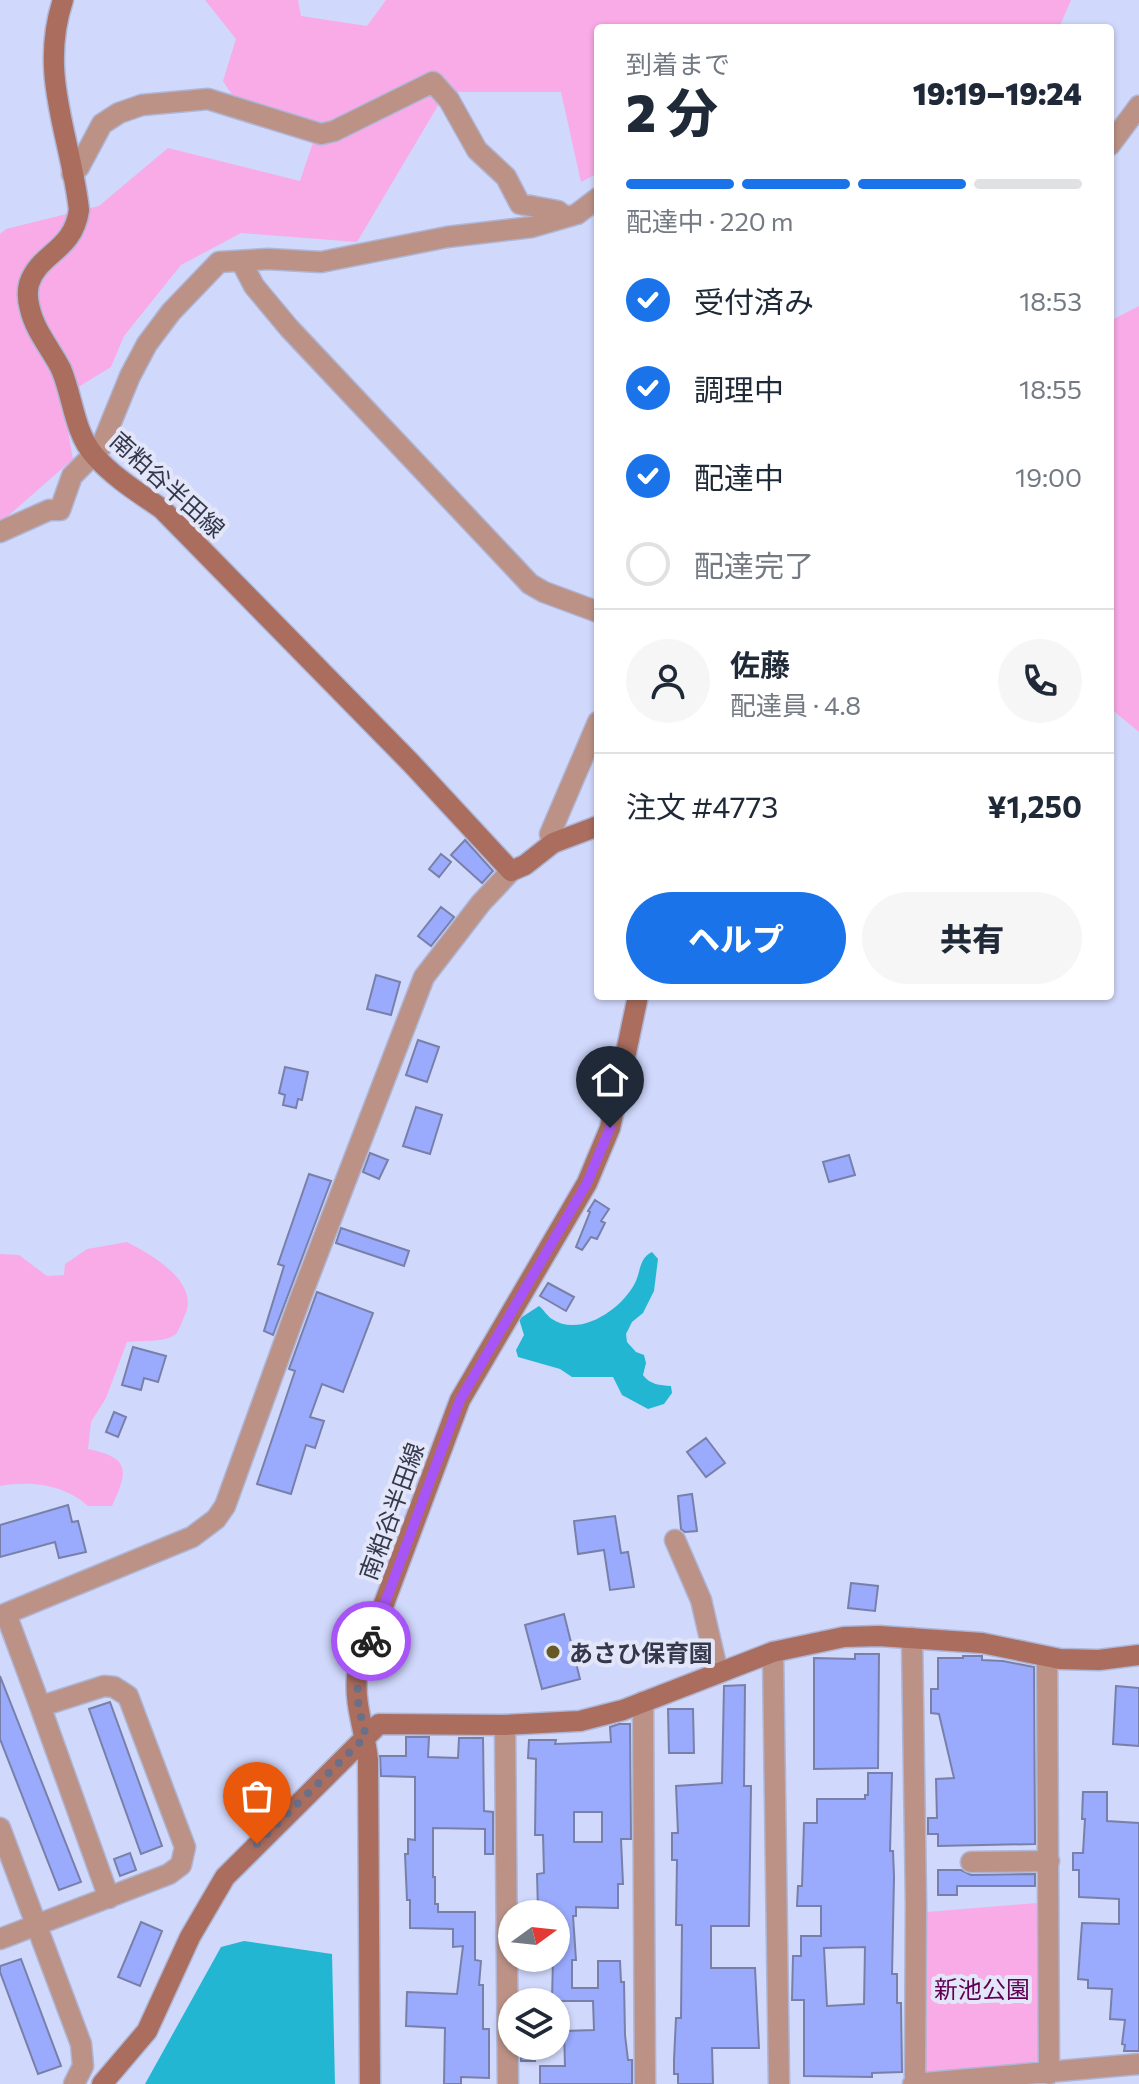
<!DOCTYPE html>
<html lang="ja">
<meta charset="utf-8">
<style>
:root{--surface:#fff;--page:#f6f6f7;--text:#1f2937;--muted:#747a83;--line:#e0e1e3;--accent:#1a73e8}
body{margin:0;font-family:Commissioner,"Noto Sans JP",sans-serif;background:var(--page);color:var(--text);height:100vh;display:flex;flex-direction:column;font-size:30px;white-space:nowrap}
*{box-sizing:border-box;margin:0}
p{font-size:26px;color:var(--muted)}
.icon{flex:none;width:44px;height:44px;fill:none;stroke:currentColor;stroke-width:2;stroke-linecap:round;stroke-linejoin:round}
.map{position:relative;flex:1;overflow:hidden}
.sheet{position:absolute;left:594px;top:24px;width:520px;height:976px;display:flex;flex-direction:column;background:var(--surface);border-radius:8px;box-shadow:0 2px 6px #0004}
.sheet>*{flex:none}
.needle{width:52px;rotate:75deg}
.buttons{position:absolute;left:498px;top:1900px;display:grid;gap:16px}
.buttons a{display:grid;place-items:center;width:72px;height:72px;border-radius:50%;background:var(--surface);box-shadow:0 2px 6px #0004;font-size:40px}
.pin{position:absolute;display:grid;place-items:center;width:68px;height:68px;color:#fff;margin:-82px -34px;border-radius:50% 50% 50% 0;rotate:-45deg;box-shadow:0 0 8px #0007}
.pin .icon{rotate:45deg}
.courier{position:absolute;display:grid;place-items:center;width:80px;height:80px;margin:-40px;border:6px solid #a855f7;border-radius:50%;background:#fff;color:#222;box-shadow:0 2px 10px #0007}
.summary em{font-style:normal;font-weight:800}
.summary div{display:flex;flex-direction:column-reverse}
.summary{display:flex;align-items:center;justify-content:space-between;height:136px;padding:0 32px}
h1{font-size:52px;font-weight:800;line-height:60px}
.bar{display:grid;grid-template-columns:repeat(4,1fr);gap:12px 8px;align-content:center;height:96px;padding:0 32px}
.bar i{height:10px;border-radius:6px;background:var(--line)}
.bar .on{background:var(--accent)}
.bar p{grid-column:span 4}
.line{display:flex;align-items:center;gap:20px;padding:0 32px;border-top:2px solid var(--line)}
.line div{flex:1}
.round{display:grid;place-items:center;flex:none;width:84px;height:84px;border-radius:42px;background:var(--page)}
ol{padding:0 32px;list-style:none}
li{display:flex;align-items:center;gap:24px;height:88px}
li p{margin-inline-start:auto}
li .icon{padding:8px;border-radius:50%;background:var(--accent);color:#fff;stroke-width:4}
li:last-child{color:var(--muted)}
li i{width:44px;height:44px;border:4px solid var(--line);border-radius:50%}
.cta{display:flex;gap:16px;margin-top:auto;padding:16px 32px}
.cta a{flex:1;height:92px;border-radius:48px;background:var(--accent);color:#fff;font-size:32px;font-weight:800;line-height:92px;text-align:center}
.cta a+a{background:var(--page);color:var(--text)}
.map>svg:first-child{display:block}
.green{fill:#f8abe7}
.water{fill:#23b6d2}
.building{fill:#9aaafc;stroke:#7880a9;stroke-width:2;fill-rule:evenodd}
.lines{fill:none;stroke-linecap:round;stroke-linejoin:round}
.street-casing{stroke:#aeb5d5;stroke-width:23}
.secondary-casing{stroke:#aeb5d5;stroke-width:23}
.street{stroke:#bc9287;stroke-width:20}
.secondary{stroke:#aa6d5e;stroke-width:20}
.done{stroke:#6b7088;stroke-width:8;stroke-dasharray:0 14.4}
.route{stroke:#a855f7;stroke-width:10}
.poi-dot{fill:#665926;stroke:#e2e6f8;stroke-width:3}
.labels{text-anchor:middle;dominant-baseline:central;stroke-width:8;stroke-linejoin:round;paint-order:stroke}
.street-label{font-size:24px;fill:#34384a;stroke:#e2e6f8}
.poi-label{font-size:24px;font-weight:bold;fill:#34384a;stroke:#e2e6f8;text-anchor:start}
.park-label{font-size:24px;fill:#5f0053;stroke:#e2e6f8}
</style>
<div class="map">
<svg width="1139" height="2084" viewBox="0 0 1139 2084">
<rect width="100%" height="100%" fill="#d0d8fc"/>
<!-- green -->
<path class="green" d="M205 0H298L301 16 367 26 386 0H1071L1059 28H598V173L581 182 561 92H446L357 242 241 233 181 265 124 336 111 367 62 397 73 459 0 523V234L6 229 99 206 168 148 300 181 318 128 238 104 223 81 236 39Z
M1139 306V732L1110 708V321Z
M127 1242C152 1255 202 1283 184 1317 182 1322 179 1330 176 1334 165 1343 141 1340 127 1342L106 1398 91 1422 88 1449C131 1458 128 1471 112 1506H88C66 1485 30 1480 0 1486V1254L19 1255 47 1276 64 1275 65 1264 87 1249Z
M1036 1903 1041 1909V2059L1035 2066 929 2076 923 2070 922 1917 927 1912Z"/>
<!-- water -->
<path class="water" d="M652 1252 658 1259 654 1291 643 1313 632 1322 626 1334 627 1342 636 1352 644 1355 646 1363 643 1375C650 1385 660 1385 671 1386L672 1393 664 1404 648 1409 622 1395 613 1377H572L560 1369 518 1357 516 1350 524 1335 519 1319 539 1306C544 1310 547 1316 552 1319 580 1338 622 1309 635 1283 641 1271 639 1258 652 1252Z
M244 1941 332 1954 335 2084H145L221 1947Z"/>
<!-- building -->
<path class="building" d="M465 840 493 871 482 883 451 855Z
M441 854 451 862 439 877 429 869Z
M441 907 454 917 431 946 418 936Z
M376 975 400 982 391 1015 367 1009Z
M418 1040 439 1047 427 1082 406 1075Z
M285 1067 308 1072 302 1100 298 1099 296 1108 283 1105 285 1095 279 1093Z
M416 1107 442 1115 430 1154 403 1146Z
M370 1153 388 1160 379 1179 363 1172Z
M849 1155 855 1175 829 1182 823 1162Z
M309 1174 331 1181 273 1335 264 1331 284 1266 278 1264Z
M595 1200 609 1209 601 1221 605 1223 597 1239 591 1237 582 1250 576 1247 590 1212 588 1211Z
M341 1228 409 1251 404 1266 336 1243Z
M548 1283 574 1297 566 1311 540 1296Z
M317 1292 373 1313 343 1392 322 1384 310 1417 324 1421 315 1448 306 1445 291 1494 257 1484 295 1371 289 1369Z
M133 1347 166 1356 158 1382 144 1378 141 1390 122 1385Z
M114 1412 126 1417 118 1437 106 1432Z
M706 1438 725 1463 706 1477 687 1452Z
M692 1494 697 1531 685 1532 681 1529 678 1496Z
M68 1505 72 1522 78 1521 86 1552 59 1558 55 1542 0 1557V1525Z
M615 1516 621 1553 628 1552 634 1587 610 1590 604 1550 578 1554 574 1521Z
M851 1583 878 1586 875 1611 848 1608Z
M564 1614 580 1679 542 1689 525 1625Z
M855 1654H879L878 1768 814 1769V1658L855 1659Z
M963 1656H982V1660L1003 1661 1034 1667 1035 1844 938 1846V1834H928V1818H937L936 1779 954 1778 939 1714 931 1713V1689H938V1658H963Z
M0 1676 81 1882 59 1890 0 1739Z
M745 1685 744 1786H751L749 1926H711V1968H755L759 2048H712L713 2084H678V2074H674V2060L676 2018H681L682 1925H676L677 1860H672V1833H678L676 1786 722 1783 724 1686Z
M1116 1686 1139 1688V1746L1113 1744Z
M110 1702 162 1846 141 1854 89 1709Z
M668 1709H693L694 1753H669Z
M619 1724H630L631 1839H621L623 1884H618V1908L576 1907V1916H573L576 1960H572V1988H598V1961H620L621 1982H624L625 2035 628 2060H632V2084H540V2066H565L564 2031 594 2030 593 2001H552L553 1958H556V1909L538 1910 537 1874 544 1873 543 1835H535L536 1759 528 1758 529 1740H556L555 1744 611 1742 610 1727ZM574 1812H602V1842H574Z
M406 1737H429L428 1757 458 1758 459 1738H483L484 1811 493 1812V1854H485V1829L433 1828V1877H435V1904H438V1912H475V1960L481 1961 479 1985H483V2029H489V2078L461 2077V2084H444L445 2028 406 2026 407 1992 457 1994 463 1946 453 1947V1929L410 1928V1900H407L405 1854H408V1839L415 1840V1777L381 1776 380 1756H406Z
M868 1773H892L890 1851H893L894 1877 892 1974H897V2003H901L902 2072 872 2073V2077L804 2076V2000H792L793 1956H801V1936H821V1906H797L798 1886H802L804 1823H817V1799H865V1795H868ZM865 1947 864 2004 827 2006 824 1948Z
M1083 1792H1107V1821L1139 1823V2051H1124L1125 2045 1122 2044 1125 2020 1110 2019 1112 1989 1088 1988V1980L1078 1979 1082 1923 1119 1924V1899L1079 1897V1870H1073V1853H1083L1085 1819H1082Z
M130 1853 136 1870 120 1876 114 1859Z
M938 1870H961L971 1875 1035 1874V1886H957V1895H938Z
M141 1922 162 1931 140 1986 118 1977Z
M21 1959 61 2066 38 2074 0 1972V1966Z
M521 2046H534L535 2061H521Z"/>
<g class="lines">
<defs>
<path id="street" d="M1110 145 1139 106
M72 174 79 167 102 124 119 113 142 105 208 99 321 134 334 131 433 82 449 100 477 150 506 177 520 204 558 211 565 217
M241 261 254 286 289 328 530 584 544 592 598 612
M0 532 49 510H60L72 476 101 447 130 376 147 344 171 312 219 262 268 259 321 262 447 237 532 227 577 214 598 198
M553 843 550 834 598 722
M675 1540 701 1600 718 1673
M0 1616 192 1537 216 1519 225 1506 299 1302 424 977 481 903 511 871
M912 1638 916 1904 915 2084
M773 1652 779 2084
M1047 1657 1049 2074
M643 1702 645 2084
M39 1703 109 1898
M505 1725 508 2084
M0 1828 81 2044 83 2066 74 2084
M971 1862 1049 1861
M0 1939 169 1874 181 1865 185 1847 128 1696 114 1687 104 1686 48 1704 39 1703 6 1614
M913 2084 1139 2064"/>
<path id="secondary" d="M63 0C38 75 71 137 79 210 73 252 39 252 29 284 27 292 28 302 30 309 35 331 51 349 61 369 73 397 74 432 94 455 113 477 139 493 162 509L411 763 511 871 525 865 553 843 598 826
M102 2084 147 2031 190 1937 225 1877 379 1724 505 1725 580 1721 623 1710 773 1652 844 1637 879 1636 982 1643 1060 1659 1099 1660 1139 1655
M370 2084 368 1760C365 1731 354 1704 357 1676L460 1400 587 1183 610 1128 638 996"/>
</defs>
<!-- street casing -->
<use href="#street" class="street-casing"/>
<!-- secondary casing -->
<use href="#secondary" class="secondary-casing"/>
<!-- street -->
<use href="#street" class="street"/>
<!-- secondary -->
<use href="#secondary" class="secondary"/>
</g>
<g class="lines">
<!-- done -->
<path class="done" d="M257 1844 366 1736C354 1693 354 1683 371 1641"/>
<!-- route -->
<path class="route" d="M371 1641 460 1400 587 1183 610 1128"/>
</g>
<!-- markers -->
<circle class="poi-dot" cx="553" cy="1652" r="8"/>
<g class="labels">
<!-- street labels -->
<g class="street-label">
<text transform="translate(168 484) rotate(42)">南粕谷半田線</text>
<text transform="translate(391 1511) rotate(-70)">南粕谷半田線</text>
</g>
<!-- poi labels -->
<g class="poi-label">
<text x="569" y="1652">あさひ保育園</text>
</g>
<!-- park labels -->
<g class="park-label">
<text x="982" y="1988">新池公園</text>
</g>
</g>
</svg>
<div class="buttons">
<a><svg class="needle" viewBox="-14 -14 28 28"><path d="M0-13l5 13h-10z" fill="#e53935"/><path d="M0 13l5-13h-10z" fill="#747a83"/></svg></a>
<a><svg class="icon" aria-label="layers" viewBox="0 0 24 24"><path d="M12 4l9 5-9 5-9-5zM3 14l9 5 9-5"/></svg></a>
</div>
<div class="pin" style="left:257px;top:1844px;background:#ea580c"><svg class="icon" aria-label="bag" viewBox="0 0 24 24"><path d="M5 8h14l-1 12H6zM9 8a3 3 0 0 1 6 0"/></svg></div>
<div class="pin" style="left:610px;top:1128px;background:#1f2937"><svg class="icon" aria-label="home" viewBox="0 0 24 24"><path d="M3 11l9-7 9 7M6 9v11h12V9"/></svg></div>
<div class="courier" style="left:371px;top:1641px"><svg class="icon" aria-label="bike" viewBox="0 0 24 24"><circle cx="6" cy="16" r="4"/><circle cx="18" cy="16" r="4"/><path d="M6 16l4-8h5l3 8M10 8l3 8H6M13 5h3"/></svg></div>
<section class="sheet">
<div class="summary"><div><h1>2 分</h1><p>到着まで</p></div><em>19:19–19:24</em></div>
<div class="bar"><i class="on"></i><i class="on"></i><i class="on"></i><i></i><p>配達中 · 220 m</p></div>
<ol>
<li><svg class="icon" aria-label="check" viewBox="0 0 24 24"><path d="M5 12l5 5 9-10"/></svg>受付済み<p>18:53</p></li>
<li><svg class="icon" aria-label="check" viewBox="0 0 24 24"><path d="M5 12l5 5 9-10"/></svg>調理中<p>18:55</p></li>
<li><svg class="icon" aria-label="check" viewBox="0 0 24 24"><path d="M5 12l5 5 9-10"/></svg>配達中<p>19:00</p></li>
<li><i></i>配達完了</li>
</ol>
<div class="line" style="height:144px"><a class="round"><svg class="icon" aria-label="person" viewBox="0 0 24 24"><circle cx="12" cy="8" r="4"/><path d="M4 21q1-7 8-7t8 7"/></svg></a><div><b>佐藤</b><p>配達員 · 4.8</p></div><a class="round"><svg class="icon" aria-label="phone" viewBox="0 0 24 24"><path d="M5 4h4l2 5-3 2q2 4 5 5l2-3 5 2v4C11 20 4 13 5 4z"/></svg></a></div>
<div class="line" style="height:104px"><div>注文 #4773</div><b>¥1,250</b></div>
<div class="cta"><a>ヘルプ</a><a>共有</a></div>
</section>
</div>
